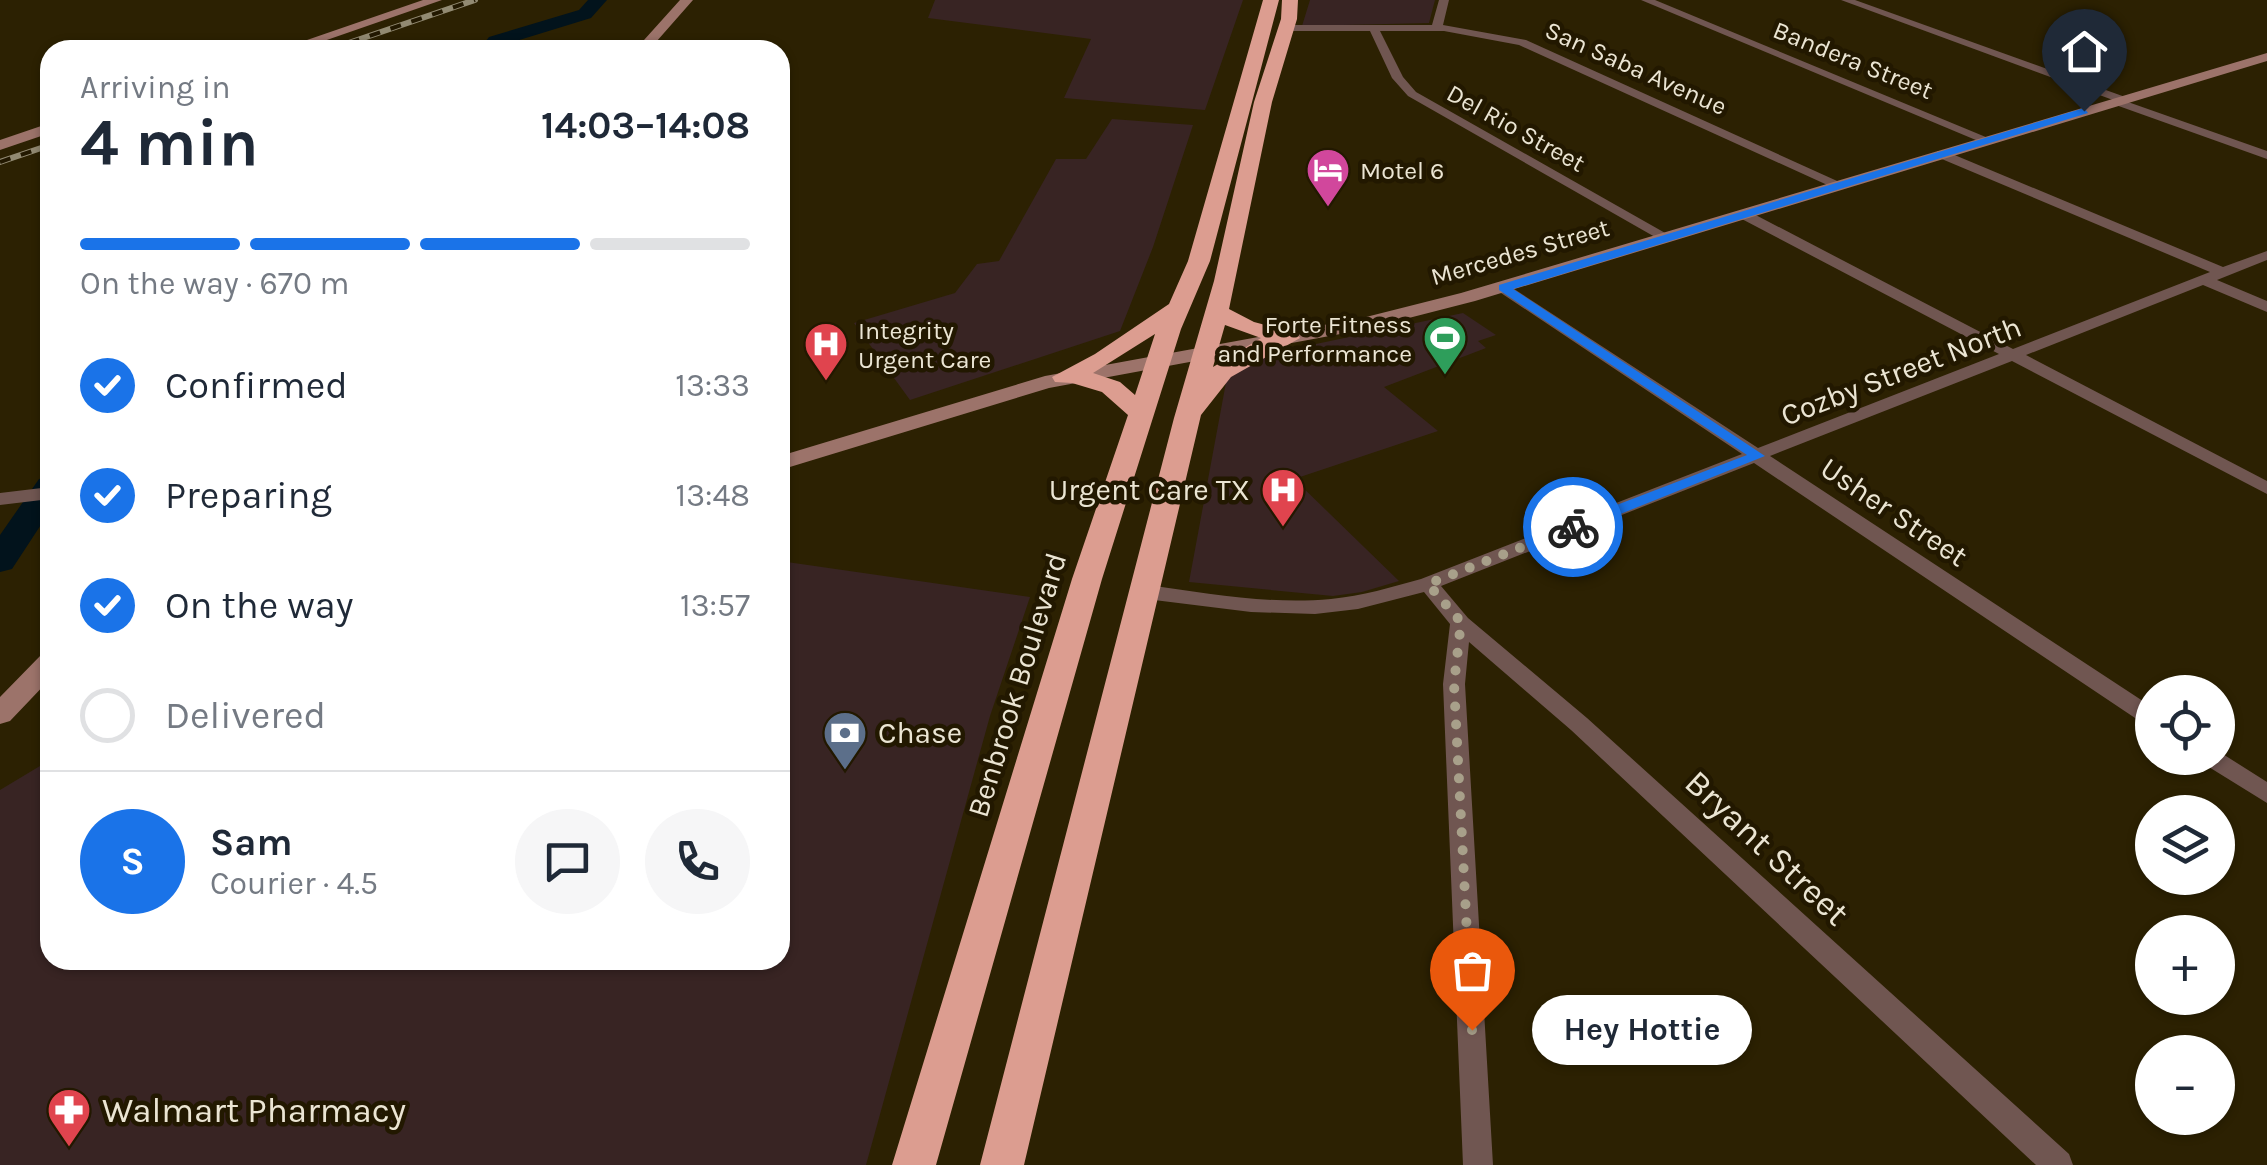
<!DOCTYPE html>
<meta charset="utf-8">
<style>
:root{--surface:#fff;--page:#f6f6f7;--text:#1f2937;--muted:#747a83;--line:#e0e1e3;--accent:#1a73e8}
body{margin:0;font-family:Karla,sans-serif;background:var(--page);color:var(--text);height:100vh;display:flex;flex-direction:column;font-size:38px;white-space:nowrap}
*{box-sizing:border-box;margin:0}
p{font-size:32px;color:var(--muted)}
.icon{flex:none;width:55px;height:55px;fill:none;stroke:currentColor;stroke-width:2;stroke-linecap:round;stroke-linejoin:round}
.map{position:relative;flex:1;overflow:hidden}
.drawer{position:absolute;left:40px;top:40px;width:750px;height:930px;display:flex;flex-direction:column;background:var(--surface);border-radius:30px;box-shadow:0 2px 8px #0004}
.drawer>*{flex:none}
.tools{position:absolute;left:2135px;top:675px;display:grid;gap:20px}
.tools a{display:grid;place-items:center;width:100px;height:100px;border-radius:50%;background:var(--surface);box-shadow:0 2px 8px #0004;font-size:50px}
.pin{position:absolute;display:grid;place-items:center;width:85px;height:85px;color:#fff;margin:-102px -42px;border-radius:50% 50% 50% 0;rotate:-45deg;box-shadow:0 0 10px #0007}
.pin .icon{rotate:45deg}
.courier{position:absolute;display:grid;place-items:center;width:100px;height:100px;margin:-50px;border:8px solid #1a73e8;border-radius:50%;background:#fff;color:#222;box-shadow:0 2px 12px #0007}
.bubble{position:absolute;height:70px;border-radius:35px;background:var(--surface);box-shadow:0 2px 8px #0004;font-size:32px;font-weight:700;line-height:70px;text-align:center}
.headline em{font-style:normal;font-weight:700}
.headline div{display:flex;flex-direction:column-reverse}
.headline{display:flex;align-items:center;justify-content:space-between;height:170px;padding:0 40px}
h1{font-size:65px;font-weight:700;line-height:75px}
.bar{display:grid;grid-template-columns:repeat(4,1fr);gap:15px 10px;align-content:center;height:120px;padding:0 40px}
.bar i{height:12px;border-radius:8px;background:var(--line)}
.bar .selected{background:var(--accent)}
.bar p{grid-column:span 4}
.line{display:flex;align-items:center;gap:25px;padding:0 40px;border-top:2px solid var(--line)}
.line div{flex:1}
.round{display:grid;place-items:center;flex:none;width:105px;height:105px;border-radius:52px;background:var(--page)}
ol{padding:0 40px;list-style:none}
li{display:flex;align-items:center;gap:30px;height:110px}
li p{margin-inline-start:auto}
li .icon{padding:10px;border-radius:50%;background:var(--accent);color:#fff;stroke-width:4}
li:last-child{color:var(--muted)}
li i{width:55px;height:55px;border:5px solid var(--line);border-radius:50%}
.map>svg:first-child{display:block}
.commercial{fill:#382423}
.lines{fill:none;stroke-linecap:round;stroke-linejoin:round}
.river{fill:#02131c;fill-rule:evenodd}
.street{fill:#705651;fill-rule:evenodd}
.secondary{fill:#9c736a;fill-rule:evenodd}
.highway{fill:#dc9d90;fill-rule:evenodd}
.rail-casing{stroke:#928a72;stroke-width:6}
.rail{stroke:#221800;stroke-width:4;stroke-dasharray:11;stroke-linecap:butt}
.route{fill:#1a73e8}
.done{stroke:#a8a08a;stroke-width:10;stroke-dasharray:0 18}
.labels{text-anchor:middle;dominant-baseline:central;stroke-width:9;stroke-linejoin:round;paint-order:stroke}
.far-street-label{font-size:25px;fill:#ebe5d3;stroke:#221800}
.far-poi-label{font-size:25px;fill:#ebe5d3;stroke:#221800;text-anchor:start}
.street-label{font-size:30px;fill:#ebe5d3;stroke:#221800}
.poi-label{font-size:30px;fill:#ebe5d3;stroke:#221800;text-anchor:end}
.near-street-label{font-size:35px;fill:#ebe5d3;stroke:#221800}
.near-poi-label{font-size:35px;fill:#ebe5d3;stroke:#221800;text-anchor:start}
</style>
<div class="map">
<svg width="2267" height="1165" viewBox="0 0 2267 1165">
<rect width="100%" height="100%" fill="#2c2102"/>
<!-- commercial -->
<path class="commercial" d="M935 0H1243L1205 110 1064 98 1091 39 928 18Z
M1310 0H1435L1429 23 1302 26Z
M1112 119 1193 125 1153 247 1120 331 910 400 854 323 955 293 977 264 999 261 1056 159H1086Z
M1463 313 1496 335 1478 341 1486 348 1384 387 1438 431 1294 479 1399 581 1362 592 1333 596 1189 582 1227 377 1244 363 1278 352Z
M780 561 1030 597 990 716 866 1165H0V790L50 760V960H780Z"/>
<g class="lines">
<!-- river -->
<path class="river" d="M588 0H607L591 18 503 45 499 50H479L489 37 579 10Z
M50 476V511L12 569 0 572V535L39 479Z"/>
<!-- street -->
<path class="street" d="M1439 0H1449L1443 25 1526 40 1846 185 1834 188 1519 45 1444 31H1380L1403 77 1416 92 1674 238 1662 241 1408 96 1392 78 1370 31H1285L1280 28 1285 25H1432Z
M1641 0H1655L1993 140 1983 143Z
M1841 0H1855L2128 98V102L2267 151V159L2113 104V100Z
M1937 151H1945L2223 267 2267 251V260L2217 280 2267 301V312L2203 285 2026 355 2267 481V494L2012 361 1770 456 2152 707V726L2144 724 1754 463 1441 586 1468 618 1587 718 2069 1154 2073 1165H2036L1571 730 1469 642 1465 684 1493 1165H1463L1443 684 1450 624 1424 592 1358 609 1315 614 1251 612 1146 599 1136 592 1146 585C1207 593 1269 605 1331 599 1362 596 1392 587 1421 579L1742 454 1498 291V285H1508L1758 448 1999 354 1738 217V211H1748L2013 349 2210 272 1937 157Z
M50 487V499L0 505V493Z
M2218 751 2267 782V803L2204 764 2201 758H2218Z"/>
<!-- secondary -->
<path class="secondary" d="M423 0H442L298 50H278Z
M680 0H693L649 50H635Z
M2267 53V61L1475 301 1362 330 1049 388 780 470V456L1045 376 1362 318 1461 293Z
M50 123V133L0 150V140Z
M50 652V679L10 721 0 724V697L41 655Z"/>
<!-- highway -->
<path class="highway" d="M1263 0H1279L1210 261 1181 329 1102 579 936 1165H892L1072 579 1128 415 1102 392 1072 383 1055 382 1052 377 1095 354 1169 304 1188 261ZM1155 334 1135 395 1120 382 1093 373Z
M1282 0H1298L1297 19 1272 102 1229 309 1254 322 1296 333 1300 338 1231 377 1201 415 1024 1165H980L1174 418 1214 281 1254 102 1281 19ZM1225 325 1261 338 1213 367Z"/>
<defs>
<path id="rail" d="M328 50 475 0
M0 162 50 145"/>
</defs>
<!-- rail casing -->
<use href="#rail" class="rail-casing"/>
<!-- rail -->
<use href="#rail" class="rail"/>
</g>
<!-- route -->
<path class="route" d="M2084 108 2088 113 1513 289 1765 456 1578 531H1567V524L1747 455 1499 290V285Z"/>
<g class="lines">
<!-- done -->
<path class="done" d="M1472 1030 1454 684 1461 622 1428 584 1573 527"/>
</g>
<!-- icons -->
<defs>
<symbol id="hotel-pin" viewBox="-11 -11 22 30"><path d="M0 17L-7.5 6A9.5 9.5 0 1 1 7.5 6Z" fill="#d1479c" stroke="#221800"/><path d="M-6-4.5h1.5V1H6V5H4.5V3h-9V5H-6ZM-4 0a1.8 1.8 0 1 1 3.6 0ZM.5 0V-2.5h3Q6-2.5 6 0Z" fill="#fff"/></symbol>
<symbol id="stadium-pin" viewBox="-11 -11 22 30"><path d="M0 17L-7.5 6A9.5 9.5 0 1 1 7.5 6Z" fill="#2e9e5b" stroke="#221800"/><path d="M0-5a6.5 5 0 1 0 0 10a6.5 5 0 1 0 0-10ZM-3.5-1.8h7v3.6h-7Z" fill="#fff"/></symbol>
<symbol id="hospital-pin" viewBox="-11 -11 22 30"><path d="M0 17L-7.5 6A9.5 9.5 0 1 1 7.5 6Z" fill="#e0444e" stroke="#221800"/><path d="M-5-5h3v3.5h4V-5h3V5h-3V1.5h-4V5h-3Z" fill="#fff"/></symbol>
<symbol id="bank-pin" viewBox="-11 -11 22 30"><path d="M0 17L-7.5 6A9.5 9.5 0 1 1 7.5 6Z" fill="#5c6f8a" stroke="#221800"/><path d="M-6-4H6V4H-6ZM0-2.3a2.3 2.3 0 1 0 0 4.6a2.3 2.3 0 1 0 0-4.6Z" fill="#fff"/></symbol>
<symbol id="pharmacy-pin" viewBox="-11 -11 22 30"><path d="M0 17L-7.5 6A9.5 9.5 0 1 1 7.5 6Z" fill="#e0444e" stroke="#221800"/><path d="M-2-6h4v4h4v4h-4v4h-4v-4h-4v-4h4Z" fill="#fff"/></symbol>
</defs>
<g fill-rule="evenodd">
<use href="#hotel-pin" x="1303" y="145" width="50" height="68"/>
<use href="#stadium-pin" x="1420" y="313" width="50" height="68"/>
<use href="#hospital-pin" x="801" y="319" width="50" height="68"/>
<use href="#hospital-pin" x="1258" y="465" width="50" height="68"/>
<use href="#bank-pin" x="820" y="708" width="50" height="68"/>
<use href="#pharmacy-pin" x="44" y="1085" width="50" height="68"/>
</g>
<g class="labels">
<!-- far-street labels -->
<g class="far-street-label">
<text transform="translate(1853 60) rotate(22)">Bandera Street</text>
<text transform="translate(1636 68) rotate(24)">San Saba Avenue</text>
<text transform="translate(1516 128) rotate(29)">Del Rio Street</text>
<text transform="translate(1520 252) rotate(-16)">Mercedes Street</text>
</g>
<!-- far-poi labels -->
<g class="far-poi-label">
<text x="1360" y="170">Motel 6</text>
<text x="1412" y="324" text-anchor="end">Forte Fitness<tspan x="1412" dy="29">and Performance</tspan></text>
<text x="858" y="330">Integrity<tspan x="858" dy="29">Urgent Care</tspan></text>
</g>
<!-- street labels -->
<g class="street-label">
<text transform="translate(1901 371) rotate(-21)">Cozby Street North</text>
<text transform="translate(1894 512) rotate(34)">Usher Street</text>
<text transform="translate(1017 685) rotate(-73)">Benbrook Boulevard</text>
</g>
<!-- poi labels -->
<g class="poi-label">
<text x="1250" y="490">Urgent Care TX</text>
<text x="878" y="733" text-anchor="start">Chase</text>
</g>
<!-- near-street labels -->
<g class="near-street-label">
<text transform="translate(1767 848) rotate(43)">Bryant Street</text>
</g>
<!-- near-poi labels -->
<g class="near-poi-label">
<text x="102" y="1110">Walmart Pharmacy</text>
</g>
</g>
</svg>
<div class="tools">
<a><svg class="icon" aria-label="locate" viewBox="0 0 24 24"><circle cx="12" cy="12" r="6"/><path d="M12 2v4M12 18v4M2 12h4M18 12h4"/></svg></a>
<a><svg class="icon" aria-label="layers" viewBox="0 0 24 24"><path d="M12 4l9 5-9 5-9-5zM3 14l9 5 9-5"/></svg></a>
<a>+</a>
<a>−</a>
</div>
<div class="pin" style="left:1472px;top:1030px;background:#ea580c"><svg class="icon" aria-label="bag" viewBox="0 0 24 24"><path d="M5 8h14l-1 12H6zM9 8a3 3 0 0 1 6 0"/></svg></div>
<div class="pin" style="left:2084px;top:111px;background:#1f2937"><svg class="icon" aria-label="home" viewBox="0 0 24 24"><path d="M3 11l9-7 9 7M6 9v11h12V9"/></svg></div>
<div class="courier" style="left:1573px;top:527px"><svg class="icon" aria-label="bike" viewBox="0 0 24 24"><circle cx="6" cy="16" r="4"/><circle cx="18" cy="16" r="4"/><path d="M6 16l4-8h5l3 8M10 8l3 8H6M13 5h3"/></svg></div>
<div class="bubble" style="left:1532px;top:995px;width:220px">Hey Hottie</div>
<section class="drawer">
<div class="headline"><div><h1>4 min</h1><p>Arriving in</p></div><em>14:03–14:08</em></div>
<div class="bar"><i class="selected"></i><i class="selected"></i><i class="selected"></i><i></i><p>On the way · 670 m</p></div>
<ol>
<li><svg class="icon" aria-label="check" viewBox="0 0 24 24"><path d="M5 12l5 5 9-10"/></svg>Confirmed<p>13:33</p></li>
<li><svg class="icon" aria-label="check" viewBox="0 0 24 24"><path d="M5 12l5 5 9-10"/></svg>Preparing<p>13:48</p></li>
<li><svg class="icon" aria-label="check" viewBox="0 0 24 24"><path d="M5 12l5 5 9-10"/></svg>On the way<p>13:57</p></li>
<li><i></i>Delivered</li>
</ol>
<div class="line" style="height:180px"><b class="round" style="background:var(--accent);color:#fff">S</b><div><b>Sam</b><p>Courier · 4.5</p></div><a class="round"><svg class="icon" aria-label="chat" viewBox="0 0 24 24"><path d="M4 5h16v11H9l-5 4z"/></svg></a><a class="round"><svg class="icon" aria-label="phone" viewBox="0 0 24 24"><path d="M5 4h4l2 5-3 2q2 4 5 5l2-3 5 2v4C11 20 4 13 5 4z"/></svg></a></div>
</section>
</div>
